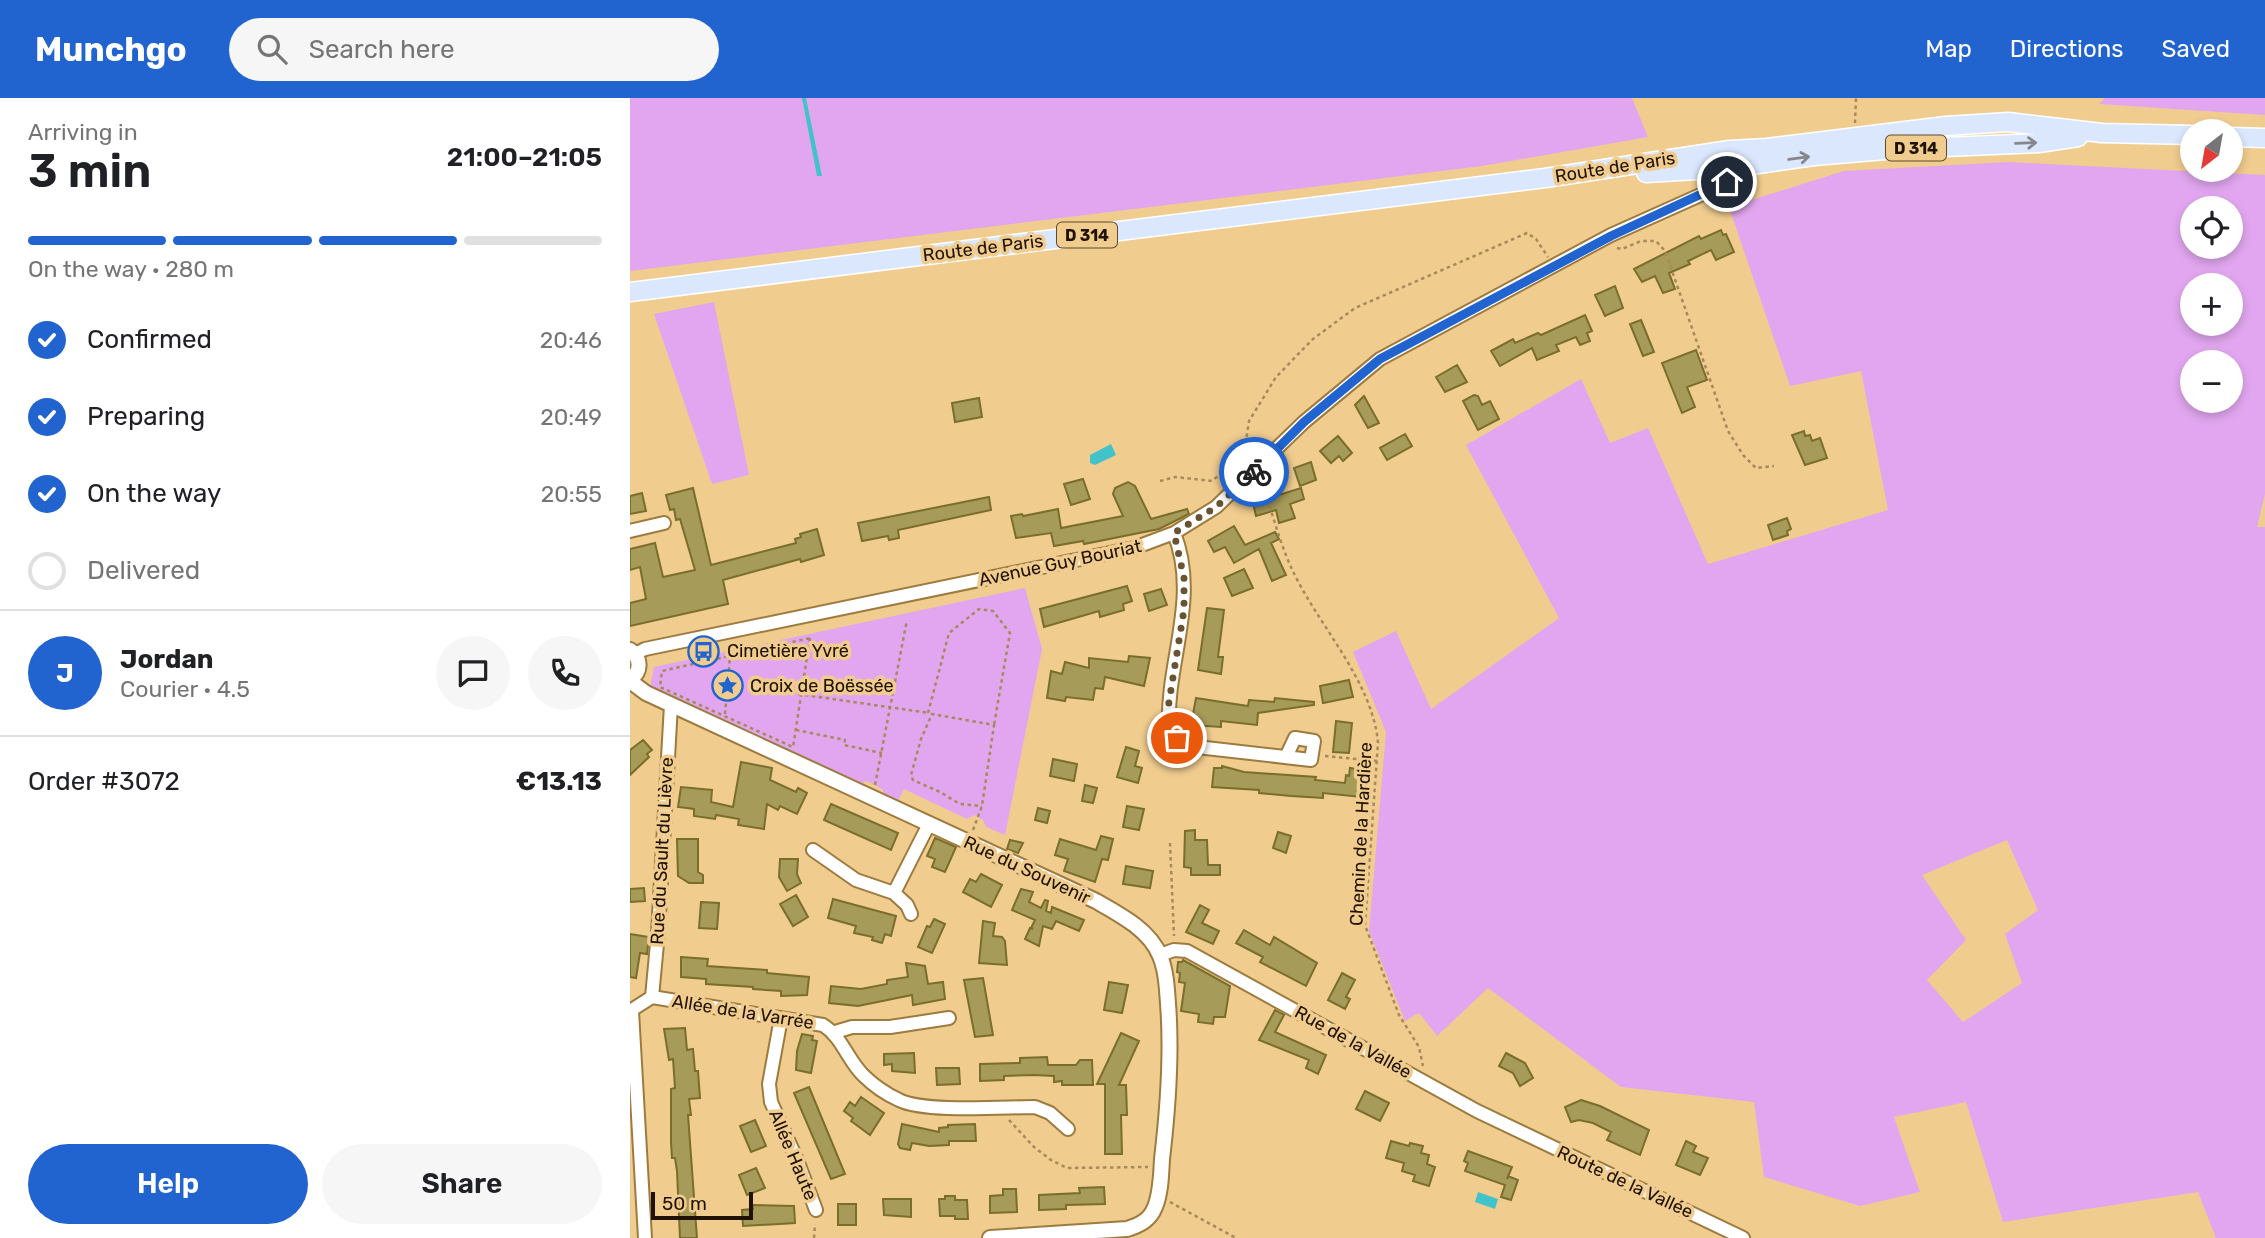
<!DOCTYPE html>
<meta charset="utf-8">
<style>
:root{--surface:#fff;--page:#f6f6f6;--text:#202124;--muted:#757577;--line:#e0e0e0;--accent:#2164d0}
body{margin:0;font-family:Rubik,sans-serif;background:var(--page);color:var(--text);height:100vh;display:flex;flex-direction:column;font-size:26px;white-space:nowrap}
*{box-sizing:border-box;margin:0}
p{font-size:23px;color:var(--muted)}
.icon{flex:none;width:38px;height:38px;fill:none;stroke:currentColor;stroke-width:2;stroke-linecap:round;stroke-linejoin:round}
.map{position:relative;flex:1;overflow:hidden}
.drawer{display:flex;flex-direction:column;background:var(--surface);width:630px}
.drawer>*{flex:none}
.needle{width:46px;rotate:211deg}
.fabs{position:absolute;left:1550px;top:21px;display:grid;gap:14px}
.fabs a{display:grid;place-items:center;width:63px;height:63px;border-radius:50%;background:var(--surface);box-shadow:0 4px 10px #0003;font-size:35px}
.scale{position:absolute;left:21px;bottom:18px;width:102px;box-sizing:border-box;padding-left:7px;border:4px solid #1f1200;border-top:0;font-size:19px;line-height:24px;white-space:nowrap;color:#1f1200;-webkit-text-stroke:5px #f1cc8f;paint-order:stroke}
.pin{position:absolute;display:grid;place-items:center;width:60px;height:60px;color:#fff;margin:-30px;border:4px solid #fff;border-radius:50%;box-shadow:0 2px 7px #0007}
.courier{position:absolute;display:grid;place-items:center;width:70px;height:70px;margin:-35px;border:5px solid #2164d0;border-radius:50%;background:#fff;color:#222;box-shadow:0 2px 9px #0007}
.overview em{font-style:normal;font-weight:600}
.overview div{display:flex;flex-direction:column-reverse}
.overview{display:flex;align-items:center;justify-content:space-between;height:119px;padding:0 28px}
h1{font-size:46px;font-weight:600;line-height:52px}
.bar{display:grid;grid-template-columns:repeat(4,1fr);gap:10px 7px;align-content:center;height:84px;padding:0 28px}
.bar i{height:9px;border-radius:5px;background:var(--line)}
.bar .active{background:var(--accent)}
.bar p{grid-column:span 4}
.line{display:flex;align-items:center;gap:18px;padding:0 28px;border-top:2px solid var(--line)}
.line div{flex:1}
.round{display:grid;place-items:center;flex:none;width:74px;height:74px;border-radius:37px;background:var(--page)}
ol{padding:0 28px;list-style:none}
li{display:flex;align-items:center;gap:21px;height:77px}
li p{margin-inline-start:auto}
li .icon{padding:7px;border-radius:50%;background:var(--accent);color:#fff;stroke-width:4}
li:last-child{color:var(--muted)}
li i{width:38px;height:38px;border:4px solid var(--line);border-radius:50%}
.button{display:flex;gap:14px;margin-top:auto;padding:14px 28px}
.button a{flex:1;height:80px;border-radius:42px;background:var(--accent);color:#fff;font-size:28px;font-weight:600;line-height:80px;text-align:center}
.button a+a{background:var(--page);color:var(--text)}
header{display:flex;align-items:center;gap:42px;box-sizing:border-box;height:98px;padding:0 35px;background:var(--accent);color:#fff}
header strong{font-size:33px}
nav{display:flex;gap:38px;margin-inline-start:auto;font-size:24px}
.search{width:490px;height:63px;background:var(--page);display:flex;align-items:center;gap:18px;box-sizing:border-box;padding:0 24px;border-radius:38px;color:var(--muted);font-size:26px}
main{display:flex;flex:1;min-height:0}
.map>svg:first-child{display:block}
.green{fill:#e1a6ef;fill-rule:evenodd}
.water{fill:#42c3ca}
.building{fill:#a69b58;stroke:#796e2b;stroke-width:2}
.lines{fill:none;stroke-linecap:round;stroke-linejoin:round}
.minor-casing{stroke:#9d7b3f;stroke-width:16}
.tertiary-casing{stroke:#9d7b3f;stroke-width:18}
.primary-casing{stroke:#fff;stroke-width:21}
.path{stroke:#a78a5c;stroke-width:2.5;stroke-dasharray:3.5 3.5;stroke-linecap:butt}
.minor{stroke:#fff;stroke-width:12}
.tertiary{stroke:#fff;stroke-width:14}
.primary{stroke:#dae7fd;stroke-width:18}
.oneway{stroke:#86878b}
.done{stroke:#685332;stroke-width:7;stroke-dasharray:0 12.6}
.route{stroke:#2164d0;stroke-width:9}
.labels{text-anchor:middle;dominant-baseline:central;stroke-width:7;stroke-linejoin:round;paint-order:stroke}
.shield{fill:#f1cc8f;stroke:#5e4a2b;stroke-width:2}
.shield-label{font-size:16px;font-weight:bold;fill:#1f1200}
.street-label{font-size:18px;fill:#1f1200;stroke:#f1cc8f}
.poi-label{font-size:18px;fill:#1f1200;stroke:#f1cc8f;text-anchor:start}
</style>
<header>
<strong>Munchgo</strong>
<div class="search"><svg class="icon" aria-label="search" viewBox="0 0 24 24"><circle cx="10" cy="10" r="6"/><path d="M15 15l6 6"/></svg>Search here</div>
<nav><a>Map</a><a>Directions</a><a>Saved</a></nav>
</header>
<main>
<section class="drawer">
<div class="overview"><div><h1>3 min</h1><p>Arriving in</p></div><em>21:00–21:05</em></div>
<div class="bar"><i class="active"></i><i class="active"></i><i class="active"></i><i></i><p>On the way · 280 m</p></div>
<ol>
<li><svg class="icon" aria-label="check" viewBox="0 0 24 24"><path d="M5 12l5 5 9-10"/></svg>Confirmed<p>20:46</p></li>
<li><svg class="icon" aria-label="check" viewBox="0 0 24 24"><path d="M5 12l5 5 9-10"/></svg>Preparing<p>20:49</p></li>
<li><svg class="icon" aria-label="check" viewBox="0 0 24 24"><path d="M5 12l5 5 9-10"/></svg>On the way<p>20:55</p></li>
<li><i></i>Delivered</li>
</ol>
<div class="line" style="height:126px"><b class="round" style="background:var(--accent);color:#fff">J</b><div><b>Jordan</b><p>Courier · 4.5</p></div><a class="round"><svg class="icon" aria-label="chat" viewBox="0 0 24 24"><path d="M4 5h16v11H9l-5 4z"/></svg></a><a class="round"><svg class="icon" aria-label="phone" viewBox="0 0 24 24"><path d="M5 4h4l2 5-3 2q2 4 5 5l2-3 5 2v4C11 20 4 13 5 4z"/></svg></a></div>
<div class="line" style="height:91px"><div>Order #3072</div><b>€13.13</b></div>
<div class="button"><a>Help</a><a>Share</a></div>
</section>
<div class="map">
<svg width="1635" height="1140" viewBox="0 0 1635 1140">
<rect width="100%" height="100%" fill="#f1cc8f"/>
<!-- green -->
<path class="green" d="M0 0H1002L1018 39 852 68 0 173Z
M1475 0H1635V17L1469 6Z
M1379 64 1635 77V396L1627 429H1635V1140H1586L1568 1094 1373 1124 1336 1004 1264 1019 1290 1094 1230 1108 1134 1079 1124 1004 991 989 858 890 807 938 789 915 775 923 739 833 756 634 723 554 766 533 801 611 929 520 836 347 951 281 980 345 1018 330 1078 466 1258 412 1231 273 1160 288 1099 109 1214 73ZM1563 110H1601V149H1563ZM1601 187V226H1563V187ZM1601 264V303H1563V264ZM1377 742 1408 812 1375 836 1392 885 1333 924 1297 882 1336 842 1292 777Z
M84 204 119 377 82 386 24 216Z
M395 490 412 551 375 737 356 729 353 722 344 717 337 721 274 691 268 703 254 696 252 691 237 683 232 685 20 589 24 569Z"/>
<!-- water -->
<path class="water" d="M172 0H176L192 78H187Z
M481 346 486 357 465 367 460 365V357Z
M848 1094 868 1101 865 1111 845 1104Z"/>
<!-- building -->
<path class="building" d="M1091 132 1093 137 1096 136 1104 154 1086 162 1081 152 1058 163 1060 166 1039 175 1045 191 1033 195 1025 178 1012 184 1004 171 1069 138 1071 141Z
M985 188 993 210 975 218 965 197Z
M955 217 962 233 957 235 960 243 950 247 946 239 926 247 929 253 907 262 902 250 870 268 861 253 883 241 885 245 908 235 911 237Z
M1011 222 1024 254 1013 258 1000 226Z
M1066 252 1077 282 1057 289 1065 309 1052 315 1032 265Z
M827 267 837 284 815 294 806 279Z
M844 297 848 298 852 307 860 303 869 321 848 332 833 303Z
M734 298 749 325 738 330 725 307Z
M349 300 352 319 325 324 322 305Z
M1174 333 1175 338 1180 337 1182 343 1190 340 1197 360 1175 367 1162 337Z
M775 336 782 348 757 362 750 350Z
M708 338 722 355 713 363 709 358 701 365 690 353Z
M681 364 686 382 670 388 664 370Z
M453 381 460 401 441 407 434 386Z
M498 384 505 388 521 421 557 411 559 416 529 431 454 446 453 443 424 448 421 435 386 440 381 418 392 416 393 418 428 411 431 430 493 418 483 396 485 390Z
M63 390 81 467 166 445 165 441 171 439 170 436 187 431 194 457 171 464 170 461 93 482 98 506 0 528V505L16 501 10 469 0 472V451L25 445 33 479 65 472 50 421 46 422 44 411 40 412 36 397Z
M671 390 674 401 660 406 665 420 649 425 646 412 626 418 623 405Z
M12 395 16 413 0 416V398Z
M359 399 361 412 268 432 269 440 259 442 258 438 232 443 228 425Z
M1157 420 1161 431 1157 433 1158 437 1143 442 1138 427Z
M604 428 615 447 645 434 649 441 641 445 656 477 642 483 629 451 604 465 595 449 584 454 578 443Z
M614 471 623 490 602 498 594 480Z
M497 488 502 503 493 506 494 512 470 519 469 513 414 529 410 511Z
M531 491 537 507 519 513 514 496Z
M577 510 594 512 588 559H593L591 576 568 572Z
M499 558 520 560 514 588 475 579 473 591 465 590 463 602 436 599 435 603 417 600 421 573 432 576 435 564 459 570V560L498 564Z
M719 582 723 599 693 605 690 588Z
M566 600 618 608 619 602 644 604 645 600 684 604V607L628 615 627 627 591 623V629L561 627Z
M706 623 722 625 719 655 703 654Z
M13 642 22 652 17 656 19 659 0 677V652Z
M496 649 509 653 505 668 512 670 508 685 487 679Z
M423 661 447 666 444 683 420 678Z
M111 664 142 670 140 682 166 694 168 690 177 695 167 716 150 708 148 712 137 706 134 731 108 727 109 721 86 717 85 721 64 718V711L48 709 51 689 82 692 81 704 103 709Z
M592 668 614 674 686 679 685 682 715 685 716 677 719 678 720 670 733 672 731 699 693 695V700L661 698 629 695V692L582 689 584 670H592Z
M455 687 467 690 463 705 452 703Z
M201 706 268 735 261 752 194 722Z
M497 708 514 711 509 732 493 729Z
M408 710 420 713 417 725 405 722Z
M565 732V742H577L578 767H590V777H561V770L554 769 555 733Z
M648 734 661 738 656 755 643 750Z
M471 738 483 741 478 762 472 761 465 784 434 773 438 761 425 757 430 741 466 752Z
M305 740 326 749 315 774 302 769 305 761 297 758Z
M47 741H68V774L73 777V785H59L48 778Z
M380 742 393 745 388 755 377 751Z
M150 761H168L167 776 171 785 157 793 149 779Z
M496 768 523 773 520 790 493 786Z
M351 776 372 787 361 809 333 794 340 781 346 784Z
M14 790 15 803 0 804V791Z
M391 791 403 794 399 804 411 810 415 802 418 803 416 813 421 815 422 809 454 822 449 833 426 823 422 831 413 828 409 848 395 841 400 830 403 831 401 830 405 822 382 812Z
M166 797 178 819 163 828 150 806Z
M203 801 266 818 261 838 255 836 252 845 242 842 243 839 224 835 226 828 198 820Z
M71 804 89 805 87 831 69 830Z
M570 807 579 812 572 825 589 833 583 846 556 834Z
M304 821 315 826 302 855 288 849 297 828 300 829Z
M353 823 365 825 363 838 372 839 375 843 377 867 349 865Z
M614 832 640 847 644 839 687 865 676 888 630 864 633 859 606 845Z
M0 836 19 839 17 856 10 855 6 880 0 879Z
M51 859 78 861 77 868 137 872V875L179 879 177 897 151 898V893L123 891V889L76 886V881L51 879Z
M553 862 600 888 595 919H584L583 926 568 924 569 916 551 913 555 885 549 884 550 875 547 874 548 864H552Z
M276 865 295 868 298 886 313 884 315 901 283 907 282 897 228 908 199 905 201 888 231 891 257 886V882L278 879Z
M712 875 725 882 716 899 720 901 715 911 698 902Z
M353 880 363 937 345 939 334 882Z
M479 884 498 887 492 915 474 912Z
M645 912 654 917 645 934 696 957 688 976 676 970 679 962 629 942Z
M55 930 57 952 63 951 65 973H68L70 1000 59 1001 61 1017H58L67 1140H50L47 1073 45 1060H42L41 1044V991L45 990 43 961 39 962 34 931Z
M491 935 509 943 489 987H496L497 1017H491L492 1056H475V986H467Z
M172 936 183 938 182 942 187 943 181 975 166 972 167 953Z
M284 955 285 975 262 973V966L254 967V956Z
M876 955 895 965 903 980 890 988 883 975 869 968Z
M417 959 418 967H446L450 962H462L463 987H432V983L424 984V978L404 977 374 978V982L350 983V966L390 965V960Z
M306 970H329L330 986 307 987Z
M179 989 215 1076 201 1081 164 995Z
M735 993 759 1005 750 1023 726 1011Z
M231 999 254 1015 240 1037 221 1023 223 1020 214 1013 220 1004 225 1008Z
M951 1002 970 1008 1019 1032 1010 1057 977 1042 981 1034 963 1025 949 1022 941 1024 935 1009Z
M125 1022 136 1048 121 1054 110 1028Z
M272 1026 309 1034V1030L318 1029V1027L345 1026 346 1043H319V1047L299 1048 282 1045 280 1052 270 1050 268 1046Z
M761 1043 779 1048 780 1045 793 1048 791 1055 799 1057 797 1066 805 1069 799 1088 783 1083 785 1077 772 1073 774 1065 756 1060Z
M1056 1043 1066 1048 1063 1054 1078 1060 1070 1077 1046 1067Z
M838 1053 882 1069 877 1081 878 1078 888 1082 881 1102 871 1099 875 1087 835 1073 838 1065 834 1063Z
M126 1070 135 1090 117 1097 109 1077Z
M474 1089 475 1106 436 1107V1111L409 1112V1097L450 1095 449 1090Z
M373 1091H386L387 1114 360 1115V1098L373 1097Z
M315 1098H325V1102H337L338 1121H325V1118H310L309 1101H315Z
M253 1101H281V1119L254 1117Z
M208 1106H226V1127H208Z
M122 1107 164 1108 165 1125 113 1128 112 1112 123 1111Z"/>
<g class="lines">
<defs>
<path id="minor" d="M0 433 34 425
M544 435C570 500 536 564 539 629L558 648 681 662 684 643 665 640 656 659
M5 556 15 551 504 450 544 435 586 409 674 324 750 261 981 137 1086 90C1099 83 1102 78 1101 64
M183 752 226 782 264 795
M281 816 277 807 264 795 299 726
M530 857 544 852 557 853 847 1013 1113 1140
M22 899 28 835 41 607
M0 913 22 899 193 927C212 939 217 961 233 977 243 987 256 996 269 1002 295 1015 373 1009 405 1009L420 1015 438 1031
M2 913 15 1140
M151 920 139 986 141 1004 167 1062 186 1112
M205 934 222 929H260L319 920"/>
<path id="tertiary" d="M0 552C11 560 12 573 0 582
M0 583 16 595 466 803C489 816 520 832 530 858 536 872 537 890 538 906 542 957 538 1010 532 1061 531 1077 531 1094 525 1109 520 1122 510 1127 497 1131L360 1140"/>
<path id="primary" d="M1601 39 1635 40
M1016 75 1101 70 1184 58 1267 51 1409 45 1448 39
M0 194 915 80 1100 52 1137 50 1316 28 1378 24 1472 35 1563 37"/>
</defs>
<!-- minor casing -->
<use href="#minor" class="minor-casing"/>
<!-- tertiary casing -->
<use href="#tertiary" class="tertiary-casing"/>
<!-- primary casing -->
<use href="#primary" class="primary-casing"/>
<!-- path -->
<path class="path" d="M1225 25 1226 0
M987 150 992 151 1011 143H1026L1035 153 1098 333 1113 357 1126 370 1144 368
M530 383 545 379 582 383 614 356 619 323 646 279 683 241 725 210 897 135 906 141 918 159
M627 384 635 393C643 418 650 445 661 469 686 525 743 583 748 645L735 827 769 917 789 949 793 968
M180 540 163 649 30 589 32 573Z
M161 595 299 615
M298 615 319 535 349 511 363 513 380 535 364 627
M95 616 97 593 102 591V587L98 584 100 558
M166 632 215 642 214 647 252 655
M695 658 747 663
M245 687 277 522
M343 732 352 708 364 627 302 616 291 641 281 677 283 682 310 694 330 706 352 708
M540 745 544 838
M379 1022 404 1049 421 1062 437 1070 518 1069
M540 1104 606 1140
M184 1140 185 1126"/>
<!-- minor -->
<use href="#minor" class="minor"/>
<!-- tertiary -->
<use href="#tertiary" class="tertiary"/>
<!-- primary -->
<use href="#primary" class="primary"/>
</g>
<!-- one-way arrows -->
<defs><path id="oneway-shaft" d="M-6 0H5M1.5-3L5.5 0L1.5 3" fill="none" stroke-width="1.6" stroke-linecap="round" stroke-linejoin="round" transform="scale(1.75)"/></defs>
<g class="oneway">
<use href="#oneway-shaft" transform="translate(1396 45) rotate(-2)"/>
<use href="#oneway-shaft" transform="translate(1169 60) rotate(-8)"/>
</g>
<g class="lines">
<!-- done -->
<path class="done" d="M547 640 539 629 538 610 554 512V480L544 435 586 409 624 374"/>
<!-- route -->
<path class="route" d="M624 374 674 324 750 261 981 138 1097 84"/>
</g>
<!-- icons -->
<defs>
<symbol id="bus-ring" viewBox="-11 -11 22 22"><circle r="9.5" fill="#f1cc8f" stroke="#2164d0" stroke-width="1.5"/><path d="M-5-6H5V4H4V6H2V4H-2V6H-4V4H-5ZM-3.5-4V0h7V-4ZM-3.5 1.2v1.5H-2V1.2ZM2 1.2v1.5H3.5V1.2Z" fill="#2164d0"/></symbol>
<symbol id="sight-ring" viewBox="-11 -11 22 22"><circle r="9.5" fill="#f1cc8f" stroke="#2164d0" stroke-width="1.5"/><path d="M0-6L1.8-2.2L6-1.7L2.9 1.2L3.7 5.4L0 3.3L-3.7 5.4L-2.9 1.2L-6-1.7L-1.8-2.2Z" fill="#2164d0"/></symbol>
</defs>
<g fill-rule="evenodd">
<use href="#bus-ring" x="56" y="536" width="35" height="35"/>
<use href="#sight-ring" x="80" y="570" width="35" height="35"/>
</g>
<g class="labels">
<!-- shield labels -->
<g class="shield">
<rect x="1256" y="37.5" width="60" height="25" rx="5"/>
<rect x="427" y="124.5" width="60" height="25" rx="5"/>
</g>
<g class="shield-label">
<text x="1286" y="50">D 314</text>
<text x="457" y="137">D 314</text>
</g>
<!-- street labels -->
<g class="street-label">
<text transform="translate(985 69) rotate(-9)">Route de Paris</text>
<text transform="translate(353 150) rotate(-7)">Route de Paris</text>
<text transform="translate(430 465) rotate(-12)">Avenue Guy Bouriat</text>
<text transform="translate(731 736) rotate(-87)">Chemin de la Hardière</text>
<text transform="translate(32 753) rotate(-87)">Rue du Sault du Lièvre</text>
<text transform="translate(397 772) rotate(25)">Rue du Souvenir</text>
<text transform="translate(113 914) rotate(9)">Allée de la Varrée</text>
<text transform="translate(723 944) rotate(29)">Rue de la Vallée</text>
<text transform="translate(163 1057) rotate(67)">Allée Haute</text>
<text transform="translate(995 1084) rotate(25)">Route de la Vallée</text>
</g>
<!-- poi labels -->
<g class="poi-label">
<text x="97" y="553">Cimetière Yvré</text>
<text x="120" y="588">Croix de Boëssée</text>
</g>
</g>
</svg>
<div class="fabs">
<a><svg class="needle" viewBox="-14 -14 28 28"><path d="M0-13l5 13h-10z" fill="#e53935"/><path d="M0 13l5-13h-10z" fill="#757577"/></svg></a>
<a><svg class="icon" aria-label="locate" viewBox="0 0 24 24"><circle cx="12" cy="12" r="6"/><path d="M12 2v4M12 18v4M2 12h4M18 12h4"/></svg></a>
<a>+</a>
<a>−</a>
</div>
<div class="scale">50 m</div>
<div class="pin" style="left:547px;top:640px;background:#ea580c"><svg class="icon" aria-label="bag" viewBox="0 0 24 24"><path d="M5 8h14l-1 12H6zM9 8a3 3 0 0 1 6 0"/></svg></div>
<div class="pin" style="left:1097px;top:84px;background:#1f2937"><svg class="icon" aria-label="home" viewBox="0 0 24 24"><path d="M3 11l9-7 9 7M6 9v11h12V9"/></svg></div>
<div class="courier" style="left:624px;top:374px"><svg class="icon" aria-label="bike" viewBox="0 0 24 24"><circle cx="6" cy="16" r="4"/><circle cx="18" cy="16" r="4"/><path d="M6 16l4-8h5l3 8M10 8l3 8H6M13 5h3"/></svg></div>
</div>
</main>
